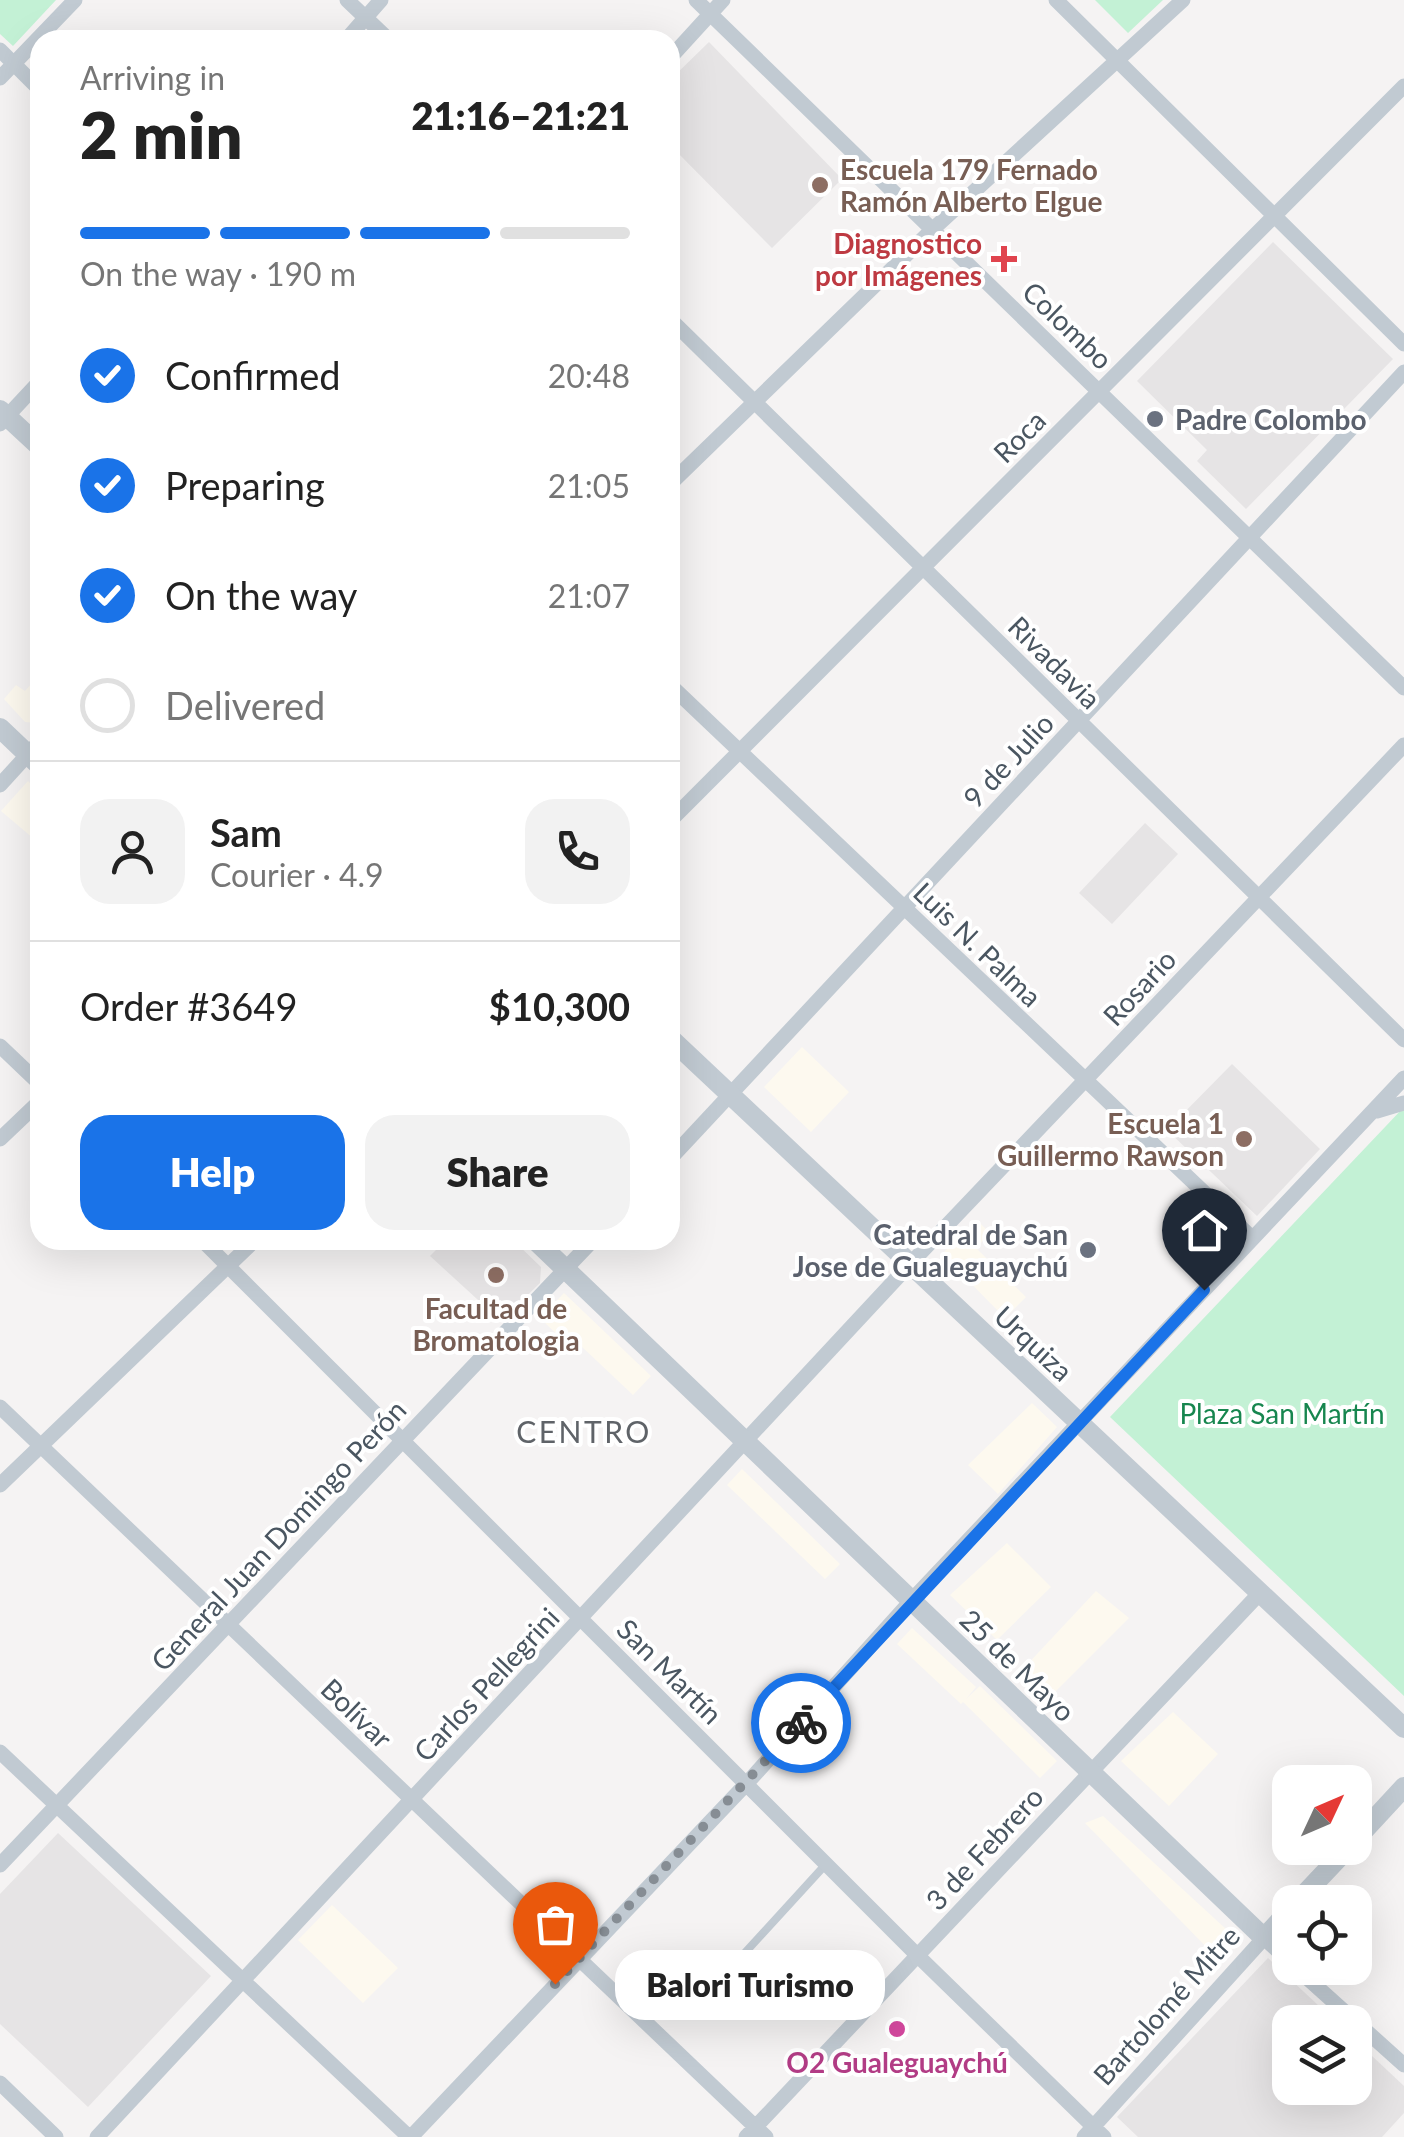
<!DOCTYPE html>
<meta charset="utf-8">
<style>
:root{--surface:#fff;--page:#f2f2f2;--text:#222;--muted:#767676;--line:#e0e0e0;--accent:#1a73e8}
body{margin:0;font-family:Lato,sans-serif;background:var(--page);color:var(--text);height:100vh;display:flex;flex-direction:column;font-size:38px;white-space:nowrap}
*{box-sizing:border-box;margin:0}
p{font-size:32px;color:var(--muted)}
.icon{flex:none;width:55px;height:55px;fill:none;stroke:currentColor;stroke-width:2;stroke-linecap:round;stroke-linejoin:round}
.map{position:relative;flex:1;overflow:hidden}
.sheet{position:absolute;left:30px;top:30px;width:650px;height:1220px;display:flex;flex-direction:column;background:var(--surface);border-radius:30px;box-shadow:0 10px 40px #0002}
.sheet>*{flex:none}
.needle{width:65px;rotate:46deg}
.tools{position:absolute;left:1272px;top:1765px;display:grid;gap:20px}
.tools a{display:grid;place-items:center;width:100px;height:100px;border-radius:20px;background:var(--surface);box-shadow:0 10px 40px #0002;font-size:50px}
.pin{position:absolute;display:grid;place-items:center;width:85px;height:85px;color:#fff;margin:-102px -42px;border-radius:50% 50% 50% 0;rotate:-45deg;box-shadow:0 0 10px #0007}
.pin .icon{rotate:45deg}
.courier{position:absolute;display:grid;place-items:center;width:100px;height:100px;margin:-50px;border:8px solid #1a73e8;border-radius:50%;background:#fff;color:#222;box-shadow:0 2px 12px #0007}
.bubble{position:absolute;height:70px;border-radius:30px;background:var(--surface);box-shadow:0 10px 40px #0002;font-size:32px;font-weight:800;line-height:70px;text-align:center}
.summary em{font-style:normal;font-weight:800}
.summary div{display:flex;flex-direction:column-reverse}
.summary{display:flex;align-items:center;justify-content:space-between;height:170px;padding:0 50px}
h1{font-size:65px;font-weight:800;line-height:75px}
.bar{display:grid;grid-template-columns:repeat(4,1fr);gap:15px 10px;align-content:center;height:120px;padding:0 50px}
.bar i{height:12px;border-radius:8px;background:var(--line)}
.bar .selected{background:var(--accent)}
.bar p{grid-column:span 4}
.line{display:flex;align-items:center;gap:25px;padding:0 50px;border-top:2px solid var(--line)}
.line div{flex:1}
.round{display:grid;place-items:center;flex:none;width:105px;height:105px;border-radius:30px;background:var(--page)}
ol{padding:0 50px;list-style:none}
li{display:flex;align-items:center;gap:30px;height:110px}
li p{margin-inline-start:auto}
li .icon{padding:10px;border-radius:50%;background:var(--accent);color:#fff;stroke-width:4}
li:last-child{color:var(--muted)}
li i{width:55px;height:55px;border:5px solid var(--line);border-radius:50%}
.button{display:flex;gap:20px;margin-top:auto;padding:20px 50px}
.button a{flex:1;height:115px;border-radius:30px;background:var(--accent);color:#fff;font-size:40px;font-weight:800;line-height:115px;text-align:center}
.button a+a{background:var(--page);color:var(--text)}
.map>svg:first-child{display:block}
.commercial{fill:#fdf9ef}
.education{fill:#e6e4e5}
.green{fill:#c3f1d5}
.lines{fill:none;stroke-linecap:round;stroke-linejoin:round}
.service{stroke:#c1cad2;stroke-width:8}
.minor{stroke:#c1cad2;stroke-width:15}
.tertiary{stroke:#c1cad2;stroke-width:20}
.done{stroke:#868d94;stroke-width:10;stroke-dasharray:0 18}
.route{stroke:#1a73e8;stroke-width:12}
.education-dot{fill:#8d6e63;stroke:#fff;stroke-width:4}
.health-dot{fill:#e0444e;stroke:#fff;stroke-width:4}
.worship-dot{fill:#6b7280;stroke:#fff;stroke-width:4}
.hotel-dot{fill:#d1479c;stroke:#fff;stroke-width:4}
.labels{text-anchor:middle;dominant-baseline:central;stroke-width:8;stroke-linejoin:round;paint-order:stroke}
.education-label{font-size:28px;font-weight:bold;fill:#785e54;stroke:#fff;text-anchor:start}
.health-label{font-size:28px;font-weight:bold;fill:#be3a42;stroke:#fff;text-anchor:end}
.street-label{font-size:28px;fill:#4a5661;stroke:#fff}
.worship-label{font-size:28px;font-weight:bold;fill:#5b616d;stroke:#fff;text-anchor:start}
.park-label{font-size:28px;fill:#17864f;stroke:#fff}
.hotel-label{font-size:28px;font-weight:bold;fill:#b23c85;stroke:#fff}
.neighbourhood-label{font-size:30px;letter-spacing:2.5px;fill:#5f6368;stroke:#fff}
</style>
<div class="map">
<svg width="1404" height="2137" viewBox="0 0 1404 2137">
<rect width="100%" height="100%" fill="#f5f3f3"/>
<!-- commercial -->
<path class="commercial" d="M40 674V717L35 723 25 722 4 699 16 685 25 691Z
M28 781 40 793V844L1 811Z
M802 1047 849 1092 811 1132 764 1087Z
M977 1220 990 1233 976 1248 1026 1297 1005 1318 942 1254Z
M564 1293 651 1376 633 1395 580 1345 574 1351 540 1318Z
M1032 1403 1057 1427 998 1494 968 1465Z
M742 1469 840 1564 825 1579 727 1485Z
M1007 1543 1051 1587 997 1640 950 1595Z
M1096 1591 1129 1618 1051 1696 1023 1669Z
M912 1628 976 1687 966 1699 980 1686 1057 1761 1040 1778 963 1702 961 1704 897 1644Z
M1173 1712 1218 1754 1169 1806 1121 1761Z
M1103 1816 1239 1941 1221 1962 1085 1823Z
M332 1905 398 1968 363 2003 298 1940Z"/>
<!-- education -->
<path class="education" d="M709 42 842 179 772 248 670 145V80Z
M1273 242 1393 359 1246 509 1197 461 1207 450 1137 381Z
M1145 823 1178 854 1112 924 1079 893Z
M1232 1064 1320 1149 1257 1216 1167 1130Z
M446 1240H513L541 1267 540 1283 501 1321 430 1256Z
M58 1833 211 1976 88 2107 0 2024V1894Z
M1268 1958 1336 2022H1290V2088H1355V2040L1404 2086V2113L1382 2137H1138L1117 2117Z"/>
<!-- green -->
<path class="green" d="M0 0H56L13 46 0 34Z
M1095 0H1163L1128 33Z
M1404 1107V1696L1110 1417Z"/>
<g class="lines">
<!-- service -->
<path class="service" d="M688 2015 827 1863"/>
<!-- minor -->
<path class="minor" d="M347 0 389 40
M696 0 1404 688
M1056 0 1404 344
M346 40 381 0
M0 50 40 90
M670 58 723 0
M0 78 75 0
M670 319 1404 1040
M0 424 40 381
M670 484 932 230 1183 0
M670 685 1252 1238
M0 785 40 741
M670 821 1404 86
M0 1046 40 1084
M1377 1111 1404 1103
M0 1139 40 1101
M670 1159 1404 372
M202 1240 917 1955 1104 2137
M0 1407 766 2137
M0 1485 255 1240
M0 1752 409 2137
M0 1865 593 1240
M1296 1968 1404 2065
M0 2083 56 2137
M97 2137 910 1264 1404 745
M411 2137 748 1782 911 1601 1404 1078
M746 2137 1260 1593
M1084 2137 1264 1938 1290 1962"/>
<!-- tertiary -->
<path class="tertiary" d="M0 410 40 447
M0 728 40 766
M670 1038 1404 1728
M535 1240 1264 1938 1290 1910
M1355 1840 1404 1787
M1297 1902 1348 1848"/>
</g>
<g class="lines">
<!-- done -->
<path class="done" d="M555 1984 801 1723"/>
<!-- route -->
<path class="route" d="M801 1723 1204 1290"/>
</g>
<!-- markers -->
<g class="education-dot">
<circle cx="820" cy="185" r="10"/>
<circle cx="1244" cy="1139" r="10"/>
<circle cx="496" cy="1275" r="10"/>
</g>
<path class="health-dot" d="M999 244h10v10h10v10h-10v10h-10v-10h-10v-10h10z"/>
<g class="worship-dot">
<circle cx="1155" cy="419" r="10"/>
<circle cx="1088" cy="1250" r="10"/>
</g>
<circle class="hotel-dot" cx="897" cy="2029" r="10"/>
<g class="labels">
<!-- education labels -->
<g class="education-label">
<text x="840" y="169">Escuela 179 Fernado<tspan x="840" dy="32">Ramón Alberto Elgue</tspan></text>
<text x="1224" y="1123" text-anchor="end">Escuela 1<tspan x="1224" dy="32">Guillermo Rawson</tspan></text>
<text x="496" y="1308" text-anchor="middle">Facultad de<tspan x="496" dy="32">Bromatologia</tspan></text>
</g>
<!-- health labels -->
<g class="health-label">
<text x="982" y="243">Diagnostico<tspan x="982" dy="32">por Imágenes</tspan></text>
</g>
<!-- street labels -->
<g class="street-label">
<text transform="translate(1068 325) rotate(44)">Colombo</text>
<text transform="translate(1019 436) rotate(-45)">Roca</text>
<text transform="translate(1055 662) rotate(45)">Rivadavia</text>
<text transform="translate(1008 760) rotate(-47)">9 de Julio</text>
<text transform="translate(978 944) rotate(44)">Luis N. Palma</text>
<text transform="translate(1139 987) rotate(-47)">Rosario</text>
<text transform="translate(1034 1343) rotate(43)">Urquiza</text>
<text transform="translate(278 1535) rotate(-47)">General Juan Domingo Perón</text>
<text transform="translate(1018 1665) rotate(44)">25 de Mayo</text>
<text transform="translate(670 1671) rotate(45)">San Martín</text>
<text transform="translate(486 1684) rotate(-47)">Carlos Pellegrini</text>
<text transform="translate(357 1713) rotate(44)">Bolívar</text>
<text transform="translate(984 1848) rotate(-47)">3 de Febrero</text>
<text transform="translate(1166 2005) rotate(-48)">Bartolomé Mitre</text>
</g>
<!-- worship labels -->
<g class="worship-label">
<text x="1175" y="419">Padre Colombo</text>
<text x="1068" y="1234" text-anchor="end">Catedral de San<tspan x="1068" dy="32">Jose de Gualeguaychú</tspan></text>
</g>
<!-- park labels -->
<g class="park-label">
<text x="1282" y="1413">Plaza San Martín</text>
</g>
<!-- hotel labels -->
<g class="hotel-label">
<text x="897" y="2062">O2 Gualeguaychú</text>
</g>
<!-- neighbourhood labels -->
<g class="neighbourhood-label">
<text x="584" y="1431">CENTRO</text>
</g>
</g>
</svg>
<div class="tools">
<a><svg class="needle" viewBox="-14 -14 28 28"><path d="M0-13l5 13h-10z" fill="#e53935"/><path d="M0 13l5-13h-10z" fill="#767676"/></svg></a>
<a><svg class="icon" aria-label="locate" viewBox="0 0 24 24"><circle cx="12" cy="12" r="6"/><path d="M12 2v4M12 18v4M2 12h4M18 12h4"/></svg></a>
<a><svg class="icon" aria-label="layers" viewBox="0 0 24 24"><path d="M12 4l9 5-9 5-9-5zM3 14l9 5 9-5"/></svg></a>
</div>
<div class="pin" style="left:555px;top:1984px;background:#ea580c"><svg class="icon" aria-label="bag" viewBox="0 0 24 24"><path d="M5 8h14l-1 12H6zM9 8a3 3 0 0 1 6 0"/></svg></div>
<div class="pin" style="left:1204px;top:1290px;background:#1f2937"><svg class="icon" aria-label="home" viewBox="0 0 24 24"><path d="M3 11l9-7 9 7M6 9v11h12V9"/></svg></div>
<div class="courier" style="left:801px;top:1723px"><svg class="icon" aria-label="bike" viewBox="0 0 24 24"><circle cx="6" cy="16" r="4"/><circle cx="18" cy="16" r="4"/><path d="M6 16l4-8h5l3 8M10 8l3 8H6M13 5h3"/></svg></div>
<div class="bubble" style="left:615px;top:1950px;width:270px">Balori Turismo</div>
<section class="sheet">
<div class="summary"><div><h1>2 min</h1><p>Arriving in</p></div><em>21:16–21:21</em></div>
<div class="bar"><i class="selected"></i><i class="selected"></i><i class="selected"></i><i></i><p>On the way · 190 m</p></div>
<ol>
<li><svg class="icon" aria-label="check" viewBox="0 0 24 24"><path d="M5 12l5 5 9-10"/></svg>Confirmed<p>20:48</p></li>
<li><svg class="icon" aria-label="check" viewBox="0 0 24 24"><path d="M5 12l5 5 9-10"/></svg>Preparing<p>21:05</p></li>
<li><svg class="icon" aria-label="check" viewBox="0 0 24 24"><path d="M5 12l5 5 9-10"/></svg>On the way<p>21:07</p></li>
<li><i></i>Delivered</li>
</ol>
<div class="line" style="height:180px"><a class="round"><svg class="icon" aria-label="person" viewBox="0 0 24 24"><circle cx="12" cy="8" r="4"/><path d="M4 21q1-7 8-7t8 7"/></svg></a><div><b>Sam</b><p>Courier · 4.9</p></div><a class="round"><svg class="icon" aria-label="phone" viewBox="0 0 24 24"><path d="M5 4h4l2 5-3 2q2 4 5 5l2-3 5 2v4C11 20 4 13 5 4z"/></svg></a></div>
<div class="line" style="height:130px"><div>Order #3649</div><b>$10,300</b></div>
<div class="button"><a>Help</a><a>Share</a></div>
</section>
</div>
